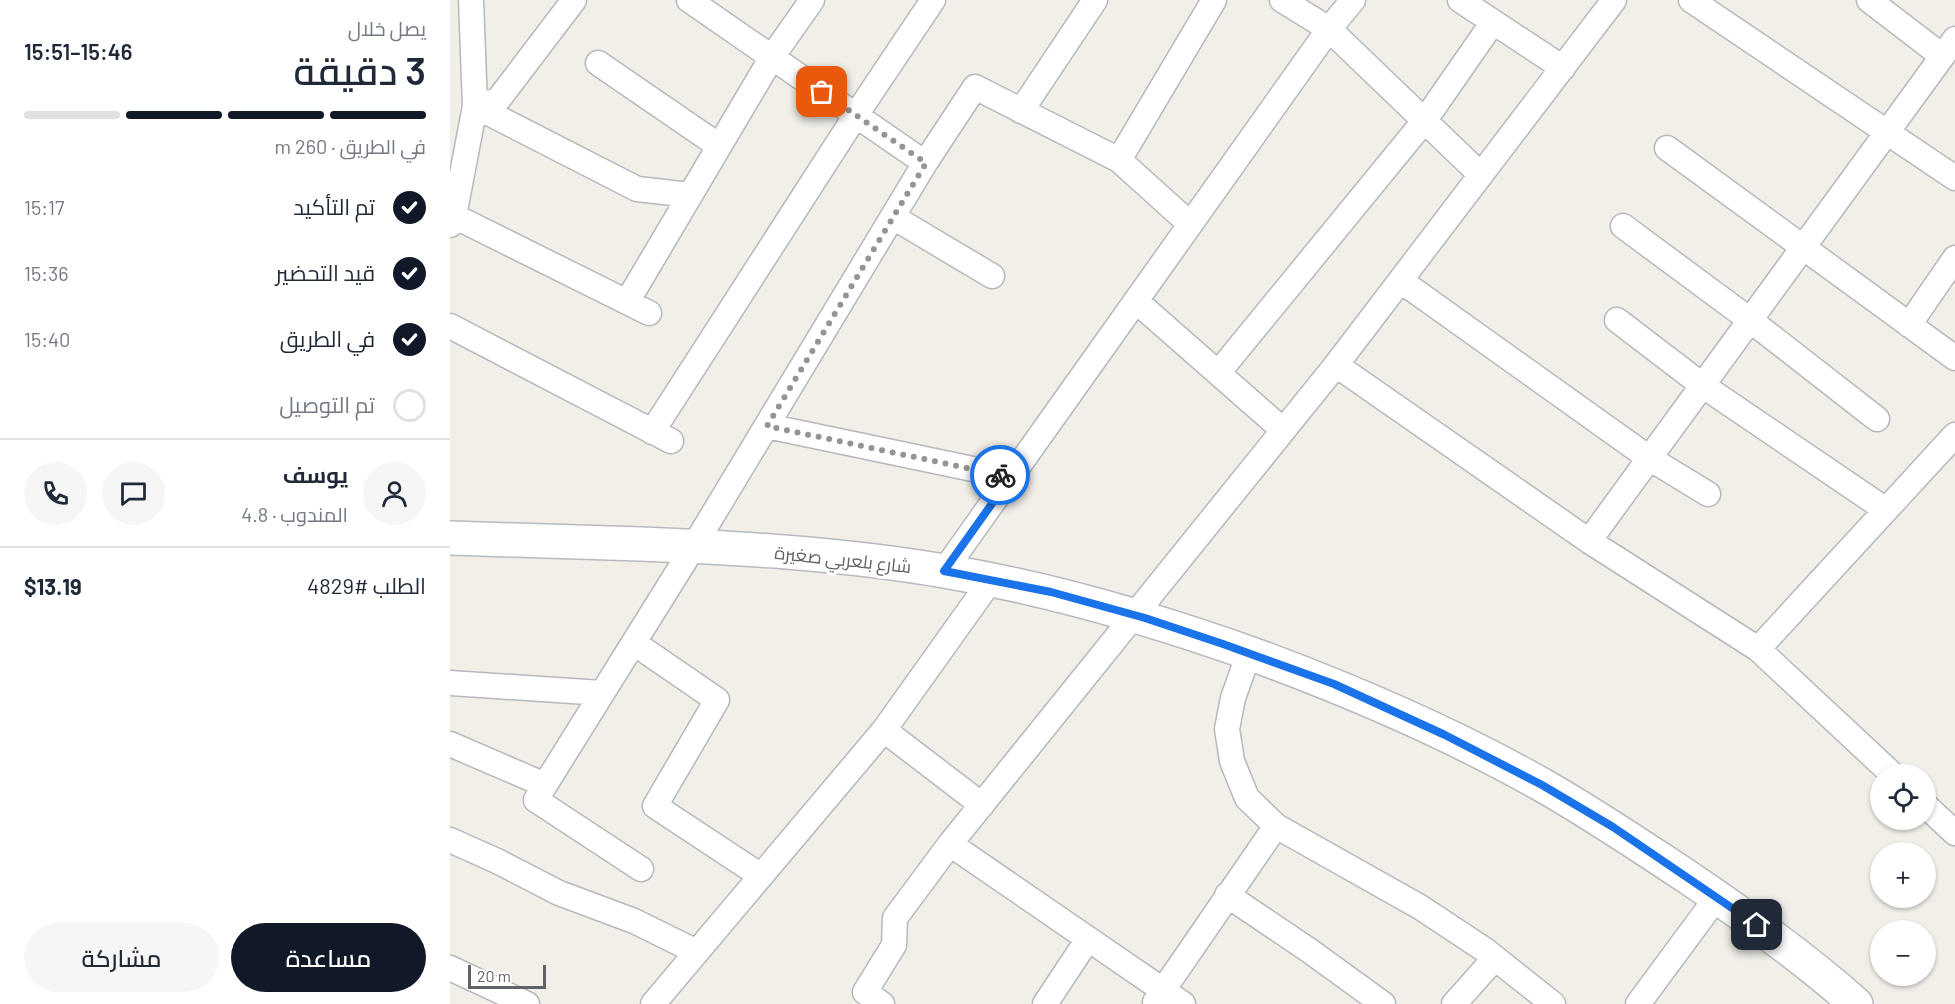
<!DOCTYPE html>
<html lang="ar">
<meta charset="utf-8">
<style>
:root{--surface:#fff;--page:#f6f6f7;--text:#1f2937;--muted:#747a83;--line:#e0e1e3;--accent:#111827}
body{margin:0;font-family:Barlow,Cairo,sans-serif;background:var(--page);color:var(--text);direction:rtl;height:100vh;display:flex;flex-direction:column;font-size:22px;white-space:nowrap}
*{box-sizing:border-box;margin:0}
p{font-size:20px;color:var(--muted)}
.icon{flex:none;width:33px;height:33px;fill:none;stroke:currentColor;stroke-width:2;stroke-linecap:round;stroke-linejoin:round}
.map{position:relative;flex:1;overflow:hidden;direction:ltr}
.side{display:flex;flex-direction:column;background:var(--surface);width:450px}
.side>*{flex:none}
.tools{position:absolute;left:1420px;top:764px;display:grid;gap:12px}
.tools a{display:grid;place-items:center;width:66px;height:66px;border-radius:50%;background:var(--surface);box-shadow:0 2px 4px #0004;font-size:30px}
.scale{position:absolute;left:18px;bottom:15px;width:78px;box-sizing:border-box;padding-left:6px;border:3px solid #5f6368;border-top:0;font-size:16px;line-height:21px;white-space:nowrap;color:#5f6368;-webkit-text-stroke:4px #fff;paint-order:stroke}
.pin{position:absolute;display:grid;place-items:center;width:51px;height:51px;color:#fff;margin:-26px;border-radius:12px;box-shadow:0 3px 9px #0006}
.courier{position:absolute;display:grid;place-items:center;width:60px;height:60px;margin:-30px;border:4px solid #1a73e8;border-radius:50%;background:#fff;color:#222;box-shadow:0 2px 8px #0007}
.summary em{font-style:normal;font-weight:600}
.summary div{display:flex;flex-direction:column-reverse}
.summary{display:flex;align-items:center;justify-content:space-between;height:102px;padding:0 24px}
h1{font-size:39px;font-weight:600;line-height:45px}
.bar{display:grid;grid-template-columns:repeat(4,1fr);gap:9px 6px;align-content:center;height:72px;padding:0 24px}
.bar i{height:8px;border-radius:4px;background:var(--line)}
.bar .current{background:var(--accent)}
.bar p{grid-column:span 4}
.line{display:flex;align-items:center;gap:15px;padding:0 24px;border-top:2px solid var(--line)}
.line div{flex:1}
.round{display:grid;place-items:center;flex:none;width:63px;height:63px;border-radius:32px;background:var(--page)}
ol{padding:0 24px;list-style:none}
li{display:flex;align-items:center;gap:18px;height:66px}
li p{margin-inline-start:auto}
li .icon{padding:6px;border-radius:50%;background:var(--accent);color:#fff;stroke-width:4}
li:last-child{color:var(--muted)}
li i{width:33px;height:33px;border:3px solid var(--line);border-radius:50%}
.action{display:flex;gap:12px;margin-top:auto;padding:12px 24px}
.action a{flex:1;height:69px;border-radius:36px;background:var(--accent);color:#fff;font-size:24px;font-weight:600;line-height:69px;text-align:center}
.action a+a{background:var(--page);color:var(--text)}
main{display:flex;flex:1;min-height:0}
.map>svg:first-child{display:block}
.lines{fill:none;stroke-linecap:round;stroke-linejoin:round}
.street-casing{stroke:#b5b8bc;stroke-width:27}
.secondary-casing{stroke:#b6babf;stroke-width:36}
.street{stroke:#fff;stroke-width:24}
.secondary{stroke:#fff;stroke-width:33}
.done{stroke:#929495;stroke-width:6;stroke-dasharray:0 10.8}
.route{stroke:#1a73e8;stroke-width:8}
.labels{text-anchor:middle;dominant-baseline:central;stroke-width:6;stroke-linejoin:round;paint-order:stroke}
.street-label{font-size:18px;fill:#5f6368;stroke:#fff}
</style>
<main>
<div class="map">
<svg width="1505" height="1004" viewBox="0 0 1505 1004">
<rect width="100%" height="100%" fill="#f1efe8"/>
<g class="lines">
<defs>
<path id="street" d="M239 0 475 163
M832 0 879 29 1031 175
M1010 0 1113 68
M1241 0 1505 178
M1419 0 1492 56
M148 63 269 146
M25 106 187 189 240 195
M25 106 48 100 124 0
M571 111 645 0
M1217 148 1505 358
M669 160 764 0
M4 216 199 313
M443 217 542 276
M0 225 4 216 25 106 21 0
M1173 226 1300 320 1427 419
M951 281 1199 458 1258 494
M686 301 833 430
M177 302 322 57 362 0
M1167 320 1252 385 1436 510
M1459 325 1505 258
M0 326 221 441
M886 365 1139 541 1308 649 1442 774
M768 373 975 120 1043 22
M317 426 561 477
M202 432 406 115 483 0
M1139 541 1505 39
M494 571 879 29 903 0
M184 643 267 700 205 806 311 876
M1308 649 1505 435
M799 653 783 698 777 729 782 761 797 798 826 826 970 907 1035 950 1103 1004
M0 683 152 693
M434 730 532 805
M0 744 95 785 86 800 191 869
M95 785 244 546 475 163 525 87 669 160 740 224
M1476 806 1505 833
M0 840 47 861 109 893 184 921 247 952
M500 844 733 1004
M777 895 860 951 933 1004
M0 968 77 1004
M705 1002 826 826
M203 1004 434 730 541 580
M432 1004 415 992 444 945 445 918 500 844 886 365 1164 0
M595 1004 638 939
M1004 1004 1045 958
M1188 1004 1267 897"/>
<path id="secondary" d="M0 538C64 540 127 542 191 544 292 548 394 554 494 571 602 589 707 620 810 657 907 693 1004 735 1094 786 1143 814 1189 845 1236 876 1295 916 1353 957 1406 1004"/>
</defs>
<!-- street casing -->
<use href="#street" class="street-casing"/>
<!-- secondary casing -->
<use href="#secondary" class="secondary-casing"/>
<!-- street -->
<use href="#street" class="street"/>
<!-- secondary -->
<use href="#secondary" class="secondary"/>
</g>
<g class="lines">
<!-- done -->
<path class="done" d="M372 92 476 163 317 426 550 475"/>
<!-- route -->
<path class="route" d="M550 475 561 477 494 571 601 592 695 618 773 644 884 684 995 735 1092 785 1163 827 1307 925"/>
</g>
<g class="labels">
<!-- street labels -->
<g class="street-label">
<text transform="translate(393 559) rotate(6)">شارع بلعربي صغيرة</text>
</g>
</g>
</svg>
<div class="tools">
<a><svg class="icon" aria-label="locate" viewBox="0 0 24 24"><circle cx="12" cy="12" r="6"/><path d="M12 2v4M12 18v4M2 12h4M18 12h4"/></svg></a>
<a>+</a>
<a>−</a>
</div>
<div class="scale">20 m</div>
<div class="pin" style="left:372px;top:92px;background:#ea580c"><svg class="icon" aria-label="bag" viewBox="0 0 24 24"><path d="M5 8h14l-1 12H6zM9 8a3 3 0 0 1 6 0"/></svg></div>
<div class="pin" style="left:1307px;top:925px;background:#1f2937"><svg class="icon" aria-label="home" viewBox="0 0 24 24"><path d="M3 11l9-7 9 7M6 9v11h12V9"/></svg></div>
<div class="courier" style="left:550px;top:475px"><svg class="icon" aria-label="bike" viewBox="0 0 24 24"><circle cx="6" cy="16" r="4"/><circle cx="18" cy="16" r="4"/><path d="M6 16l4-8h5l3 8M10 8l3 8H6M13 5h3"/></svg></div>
</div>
<section class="side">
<div class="summary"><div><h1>3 دقيقة</h1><p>يصل خلال</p></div><em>15:46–15:51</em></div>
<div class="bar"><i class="current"></i><i class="current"></i><i class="current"></i><i></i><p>في الطريق · 260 m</p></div>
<ol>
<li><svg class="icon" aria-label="check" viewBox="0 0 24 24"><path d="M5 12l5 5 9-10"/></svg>تم التأكيد<p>15:17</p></li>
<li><svg class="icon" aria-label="check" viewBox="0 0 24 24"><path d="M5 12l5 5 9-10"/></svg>قيد التحضير<p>15:36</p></li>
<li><svg class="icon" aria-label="check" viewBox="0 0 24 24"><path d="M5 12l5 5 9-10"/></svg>في الطريق<p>15:40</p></li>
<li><i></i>تم التوصيل</li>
</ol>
<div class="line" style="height:108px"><a class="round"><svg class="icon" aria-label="person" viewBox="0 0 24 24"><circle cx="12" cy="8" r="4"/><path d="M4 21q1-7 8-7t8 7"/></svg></a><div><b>يوسف</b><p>المندوب · 4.8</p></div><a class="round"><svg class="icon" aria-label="chat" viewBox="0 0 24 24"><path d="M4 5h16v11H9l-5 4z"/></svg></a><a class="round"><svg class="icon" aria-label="phone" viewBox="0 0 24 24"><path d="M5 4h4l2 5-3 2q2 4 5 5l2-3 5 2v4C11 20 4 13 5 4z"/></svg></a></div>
<div class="line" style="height:78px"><div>الطلب #4829</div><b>$13.19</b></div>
<div class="action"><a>مساعدة</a><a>مشاركة</a></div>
</section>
</main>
